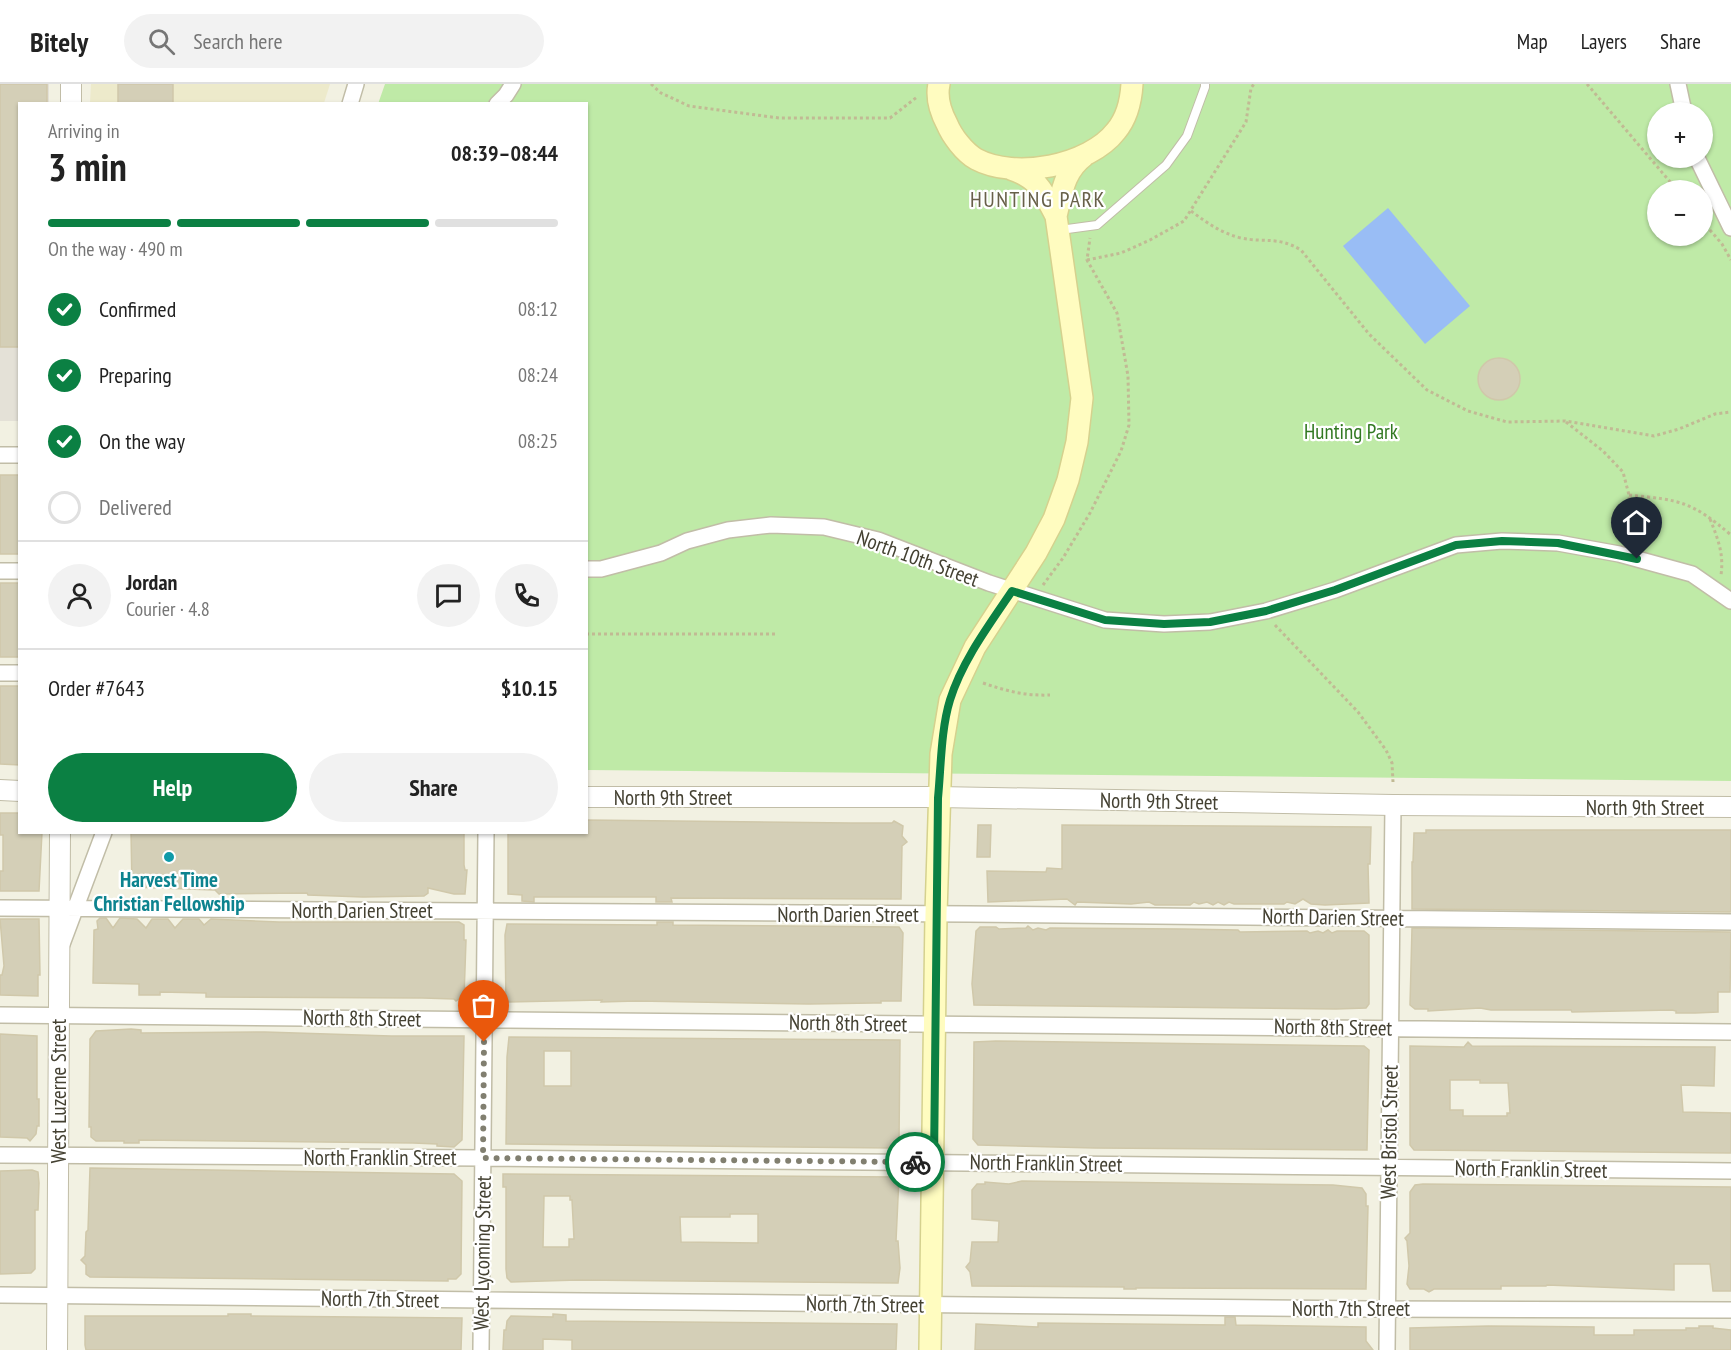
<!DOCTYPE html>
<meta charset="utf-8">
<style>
:root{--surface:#fff;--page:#f2f2f2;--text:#222;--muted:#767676;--line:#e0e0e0;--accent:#0b8043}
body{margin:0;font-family:"PT Sans Narrow",sans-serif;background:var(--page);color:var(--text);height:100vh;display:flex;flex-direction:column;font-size:22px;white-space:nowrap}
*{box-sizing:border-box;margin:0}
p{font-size:20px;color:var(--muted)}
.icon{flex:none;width:33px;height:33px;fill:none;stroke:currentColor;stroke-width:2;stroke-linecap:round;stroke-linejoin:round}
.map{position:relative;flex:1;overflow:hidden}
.details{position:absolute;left:18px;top:18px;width:570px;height:732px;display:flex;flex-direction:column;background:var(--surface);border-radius:0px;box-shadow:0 2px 4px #0004}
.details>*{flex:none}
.tools{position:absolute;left:1647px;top:18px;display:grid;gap:12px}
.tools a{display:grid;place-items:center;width:66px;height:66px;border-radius:50%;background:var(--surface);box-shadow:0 2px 4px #0004;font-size:30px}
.pin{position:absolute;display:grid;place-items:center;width:51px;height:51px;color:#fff;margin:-62px -26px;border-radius:50% 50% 50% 0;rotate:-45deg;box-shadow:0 0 6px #0007}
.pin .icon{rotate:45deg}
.courier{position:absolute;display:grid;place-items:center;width:60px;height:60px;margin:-30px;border:4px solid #0b8043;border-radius:50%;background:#fff;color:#222;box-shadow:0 2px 8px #0007}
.headline em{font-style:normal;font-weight:800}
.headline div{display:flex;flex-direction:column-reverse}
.headline{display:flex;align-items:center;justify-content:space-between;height:102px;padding:0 30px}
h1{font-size:39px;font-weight:800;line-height:45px}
.bar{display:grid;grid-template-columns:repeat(4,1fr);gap:9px 6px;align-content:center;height:72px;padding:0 30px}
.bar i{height:8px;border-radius:4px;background:var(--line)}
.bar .on{background:var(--accent)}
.bar p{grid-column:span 4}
.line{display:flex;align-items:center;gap:15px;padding:0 30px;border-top:2px solid var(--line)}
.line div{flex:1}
.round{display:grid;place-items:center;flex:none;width:63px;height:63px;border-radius:32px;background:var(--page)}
ol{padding:0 30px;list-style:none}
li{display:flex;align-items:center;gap:18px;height:66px}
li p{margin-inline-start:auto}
li .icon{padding:6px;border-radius:50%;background:var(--accent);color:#fff;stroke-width:4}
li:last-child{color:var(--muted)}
li i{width:33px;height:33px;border:3px solid var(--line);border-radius:50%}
.primary-button{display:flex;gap:12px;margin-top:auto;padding:12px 30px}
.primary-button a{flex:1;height:69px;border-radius:36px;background:var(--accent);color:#fff;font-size:24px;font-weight:800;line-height:69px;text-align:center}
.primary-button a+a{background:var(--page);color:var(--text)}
header{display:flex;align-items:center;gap:36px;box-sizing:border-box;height:84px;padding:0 30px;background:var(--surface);border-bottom:2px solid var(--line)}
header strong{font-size:28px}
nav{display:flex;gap:33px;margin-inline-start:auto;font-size:21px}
.search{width:420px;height:54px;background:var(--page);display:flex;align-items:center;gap:15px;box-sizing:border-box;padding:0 21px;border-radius:33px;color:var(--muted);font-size:22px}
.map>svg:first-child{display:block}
.industrial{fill:#e4e1d7}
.education{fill:#edeacb}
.green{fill:#bfeaa7;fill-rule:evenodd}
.water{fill:#99bdf5}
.building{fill:#d4cfb7;stroke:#d0c8aa;stroke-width:1.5;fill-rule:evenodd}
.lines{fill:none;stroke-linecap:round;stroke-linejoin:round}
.service-casing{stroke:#c1bda7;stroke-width:10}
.minor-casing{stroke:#c1bda7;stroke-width:18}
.tertiary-casing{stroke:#c1bda7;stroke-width:22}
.secondary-casing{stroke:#d5d18e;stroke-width:24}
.path{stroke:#c1ba94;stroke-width:3;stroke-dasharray:3 3;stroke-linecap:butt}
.service{stroke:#fff;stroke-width:8}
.minor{stroke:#fff;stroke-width:15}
.tertiary{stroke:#fff;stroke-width:20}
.secondary{stroke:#fffcc0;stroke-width:21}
.done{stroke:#817f70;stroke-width:6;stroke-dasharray:0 10.8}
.route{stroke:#0b8043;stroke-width:8}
.culture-dot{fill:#0f9aa8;stroke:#fff;stroke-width:2}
.labels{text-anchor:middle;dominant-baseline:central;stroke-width:4.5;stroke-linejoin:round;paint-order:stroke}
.park-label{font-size:21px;fill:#327922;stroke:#fff}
.street-label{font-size:21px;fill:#444132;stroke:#fff}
.culture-label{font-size:21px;font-weight:bold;fill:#0d838f;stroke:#fff}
.neighbourhood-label{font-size:22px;letter-spacing:1.5px;fill:#686149;stroke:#fff}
</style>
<header>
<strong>Bitely</strong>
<div class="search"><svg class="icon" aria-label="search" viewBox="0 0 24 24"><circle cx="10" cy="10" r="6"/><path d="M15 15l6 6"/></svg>Search here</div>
<nav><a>Map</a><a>Layers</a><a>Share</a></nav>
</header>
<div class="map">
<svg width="1731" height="1266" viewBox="0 0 1731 1266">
<rect width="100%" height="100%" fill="#f2f1e2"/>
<!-- industrial -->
<path class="industrial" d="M0 0H49V19L20 20 19 337H0Z"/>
<!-- education -->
<path class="education" d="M91 0H330L324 19H90Z"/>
<!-- green -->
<path class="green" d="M385 0H1731V697L587 686 586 20H378ZM1658 28H1702V74H1658ZM1658 106H1702V152H1658Z"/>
<!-- water -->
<path class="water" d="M1388 124 1470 222 1425 260 1343 162Z"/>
<!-- building -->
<path class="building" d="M0 0H47V20H20V263H0Z
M118 0H173V20H118Z
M1478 295a21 21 0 1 1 42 0a21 21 0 1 1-42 0Z
M0 391H20V470H0Z
M0 499H20V573H0Z
M0 602H20V681L0 680Z
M0 729H20V748H42L39 807H0V787H3V751H0Z
M586 736 851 739H892L894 737 903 742 902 752 907 758 902 762 901 815 671 814 672 818H656V813H534V818L522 817V811L508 810V748H586Z
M978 741H991L990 773H977Z
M1062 741 1371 743 1370 780H1368L1369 819 1325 821 1311 820 1303 815 1295 820 1287 818 1284 820H1234L1229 818 1224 821 1218 818 1213 821 1207 818 1199 820 1194 818 1190 821H1155L1149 818 1131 820 1077 818 1075 821 1067 815 988 818 987 787 1046 788 1047 784 1062 785Z
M1426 746H1731V828L1412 825V778H1413L1414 749H1426Z
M131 748H464V781L465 786H467L465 810H454L428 804V809L424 812 363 813 308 811 307 809 219 810 215 806 132 803Z
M100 834H106L113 844 120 834 137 835 146 844 152 835H168L175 844 183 835H199L204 841 211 835 279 838H459L464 841V856H466L464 914H460L456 917 454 915 423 914 206 913V909L160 908V911H139V900L93 899 94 846 98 845 97 837Z
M0 835H39L40 891H38V912L0 911V891H2L4 882Z
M657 838H673V841L899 843 903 849 901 917H881V919H874L809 920 637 917 601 918 602 916 506 918 505 851 507 840 657 841Z
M1028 842 1033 846 1038 844 1046 846 1050 844 1183 845 1238 846 1240 848 1307 847 1310 849 1318 847 1323 849 1328 846 1332 849 1337 847H1364L1369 851V920L1366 924 1336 925 974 921 972 900 976 847 980 843H996L999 845 1026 844Z
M1412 844 1731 848 1730 908H1718V928L1695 929H1676V927L1672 926 1572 928 1571 926H1491L1480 924 1428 927V925H1415L1410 921Z
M131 945 141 946V949L265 948 391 952H464L462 1056 454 1063 437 1062V1060L413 1059 139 1056V1059H124V1057H96L91 1053V1043H89L90 955 96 947Z
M0 950 37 952V1015H39V1042H37L36 1050 30 1057 27 1054 0 1053Z
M509 953 900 956 899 1059 894 1064 506 1060 507 973ZM544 967H571V1002H544Z
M996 957 1364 962 1369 966 1367 1066 1095 1064 978 1061 973 1055 974 958Z
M1468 958 1472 962 1715 963 1714 1002 1681 1001 1683 1028 1731 1029V1069L1414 1066 1410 1061V962L1464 963ZM1450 996H1480V999H1508L1510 1029H1507V1032H1463V1026H1450Z
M90 1084 454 1090 462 1097 461 1190 456 1195H448V1197L90 1193 86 1190V1181L81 1176 85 1172 86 1148 88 1146Z
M32 1086 38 1088 39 1099 38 1126H35V1185L31 1189 0 1190V1087Z
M503 1090 899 1093 896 1157H898L900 1184 898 1199 578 1196 511 1198 507 1194 506 1185V1103H503ZM544 1112H570V1116H572L574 1155H569V1163H543ZM730 1130H758V1159L681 1158 680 1133H730Z
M1022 1097 1333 1101 1362 1104 1366 1110V1122H1368L1366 1205 1148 1204H1136V1205H1124V1203L972 1202 970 1188 966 1183 970 1178 972 1158H998L999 1137 972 1135V1106L977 1100H985V1098L1009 1100Z
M1423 1100 1731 1103V1207H1713L1710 1180H1674V1206L1547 1201 1546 1202H1501V1205H1434L1429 1208 1424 1205H1410L1407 1200 1409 1182 1407 1157 1405 1154 1410 1149V1108L1415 1101Z
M228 1230H251V1232L462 1234 461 1266H86L85 1261V1232H228Z
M553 1230 566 1231V1237L897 1240 896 1266H572V1256L543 1255V1266H503L504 1246H506L507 1237 511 1232 553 1233Z
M1225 1233H1235L1236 1241 1366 1243V1257L1373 1266H975L976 1240 1038 1243V1239L1225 1241Z
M1488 1242 1594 1243V1251H1634V1246H1686V1244H1699V1242H1713V1244L1731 1246V1266H1410V1244Z"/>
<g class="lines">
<defs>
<path id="service" d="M1060 146 1097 141 1166 81 1187 52 1205 3V0"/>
<path id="minor" d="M1678 0 1684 28
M350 20 356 0
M497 20 506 11 513 0
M1697 74 1731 144
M0 371H20
M586 485H601L661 469 687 457 728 446 771 441 824 443 878 456 989 499 1105 536 1164 540 1210 538 1266 527 1335 506 1456 461 1502 457 1558 459 1619 470 1692 490 1731 517
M0 487H20
M0 589H20
M0 824 968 830 1731 838
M62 860 104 748
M0 931 1731 948
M0 1071 483 1074 1731 1087
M0 1211 1369 1225 1731 1226
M481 1266 486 748
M1387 1266 1393 721"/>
<path id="tertiary" d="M71 20V0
M0 706 20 707
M586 713H938L1393 721 1731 723
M57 1266 60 748"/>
<path id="secondary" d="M939 0C936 14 940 27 947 40 952 52 964 68 976 75 1015 96 1089 82 1116 47 1127 34 1131 17 1132 0
M1011 85C1038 94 1043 107 1056 132
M930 1266 936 830 941 670 950 616 975 563 1036 469 1054 435 1068 396 1077 358 1082 314 1056 132C1062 108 1064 87 1084 72"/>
</defs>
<!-- service casing -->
<use href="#service" class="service-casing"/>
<!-- minor casing -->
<use href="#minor" class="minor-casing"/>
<!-- tertiary casing -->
<use href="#tertiary" class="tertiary-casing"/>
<!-- secondary casing -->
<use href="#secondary" class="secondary-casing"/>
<!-- path -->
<path class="path" d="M651 0 661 9 689 22 779 34H890L917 13
M1587 0 1677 106
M1191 127C1207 139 1221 149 1241 154 1266 159 1277 152 1301 166L1369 250 1427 306 1468 327 1507 338 1565 337 1654 352 1679 345 1715 330 1731 328
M1702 137 1722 160 1731 176
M1087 176 1121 169 1150 156 1184 137 1246 38 1251 4 1254 0
M1566 338 1603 367 1623 388 1629 411 1630 429 1621 452
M1629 411C1680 416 1691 417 1731 451
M1710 435C1718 455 1724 470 1721 491
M1043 501 1063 474 1090 429 1121 367 1129 341 1128 292 1117 229 1087 176 1090 154
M1275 541 1358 628 1386 666 1392 679 1393 698
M586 550H778
M983 599C1006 607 1026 612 1050 611"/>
<!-- service -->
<use href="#service" class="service"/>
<!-- minor -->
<use href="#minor" class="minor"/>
<!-- tertiary -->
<use href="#tertiary" class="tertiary"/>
<!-- secondary -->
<use href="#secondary" class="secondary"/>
</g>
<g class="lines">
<!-- done -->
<path class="done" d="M484 958 483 1074 915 1078"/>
<!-- route -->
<path class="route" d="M915 1078H934L938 714C941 683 941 645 950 616 962 577 989 541 1012 507L1105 536 1164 540 1210 538 1266 527 1335 506 1456 461 1502 457 1558 459 1637 475"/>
</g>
<!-- markers -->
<circle class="culture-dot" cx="169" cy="773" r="6"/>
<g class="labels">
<!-- park labels -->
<g class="park-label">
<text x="1351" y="347">Hunting Park</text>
</g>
<!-- street labels -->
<g class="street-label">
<text transform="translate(918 474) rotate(20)">North 10th Street</text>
<text x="673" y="713">North 9th Street</text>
<text transform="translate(1159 717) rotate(1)">North 9th Street</text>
<text x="1645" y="723">North 9th Street</text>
<text x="362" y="826">North Darien Street</text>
<text x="848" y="830">North Darien Street</text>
<text transform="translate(1333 833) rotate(1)">North Darien Street</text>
<text transform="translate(362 934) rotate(1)">North 8th Street</text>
<text transform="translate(848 939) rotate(1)">North 8th Street</text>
<text transform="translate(1333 943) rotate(1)">North 8th Street</text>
<text transform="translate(58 1007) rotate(-90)">West Luzerne Street</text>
<text transform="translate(1389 1048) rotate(-89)">West Bristol Street</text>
<text x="380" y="1073">North Franklin Street</text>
<text transform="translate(1046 1079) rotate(1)">North Franklin Street</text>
<text transform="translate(1531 1085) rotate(1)">North Franklin Street</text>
<text transform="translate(482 1169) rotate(-89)">West Lycoming Street</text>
<text transform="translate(380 1215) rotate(1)">North 7th Street</text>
<text transform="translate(865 1220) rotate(1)">North 7th Street</text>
<text x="1351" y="1224">North 7th Street</text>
</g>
<!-- culture labels -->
<g class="culture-label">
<text x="169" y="795">Harvest Time<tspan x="169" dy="24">Christian Fellowship</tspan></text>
</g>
<!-- neighbourhood labels -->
<g class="neighbourhood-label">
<text x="1038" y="115">HUNTING PARK</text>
</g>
</g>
</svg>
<div class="tools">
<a>+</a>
<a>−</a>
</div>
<div class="pin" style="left:484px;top:958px;background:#ea580c"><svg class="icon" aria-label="bag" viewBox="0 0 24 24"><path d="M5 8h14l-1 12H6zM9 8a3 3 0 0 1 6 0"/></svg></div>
<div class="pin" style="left:1637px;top:475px;background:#1f2937"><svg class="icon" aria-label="home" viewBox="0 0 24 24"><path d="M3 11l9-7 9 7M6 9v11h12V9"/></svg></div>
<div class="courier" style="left:915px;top:1078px"><svg class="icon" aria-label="bike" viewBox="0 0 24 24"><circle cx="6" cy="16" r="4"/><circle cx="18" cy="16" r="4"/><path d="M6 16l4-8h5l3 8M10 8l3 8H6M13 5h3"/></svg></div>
<section class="details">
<div class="headline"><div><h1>3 min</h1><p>Arriving in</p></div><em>08:39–08:44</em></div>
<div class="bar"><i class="on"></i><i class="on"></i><i class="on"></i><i></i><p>On the way · 490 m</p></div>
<ol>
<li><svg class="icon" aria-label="check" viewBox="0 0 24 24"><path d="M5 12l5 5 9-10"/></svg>Confirmed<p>08:12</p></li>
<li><svg class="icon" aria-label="check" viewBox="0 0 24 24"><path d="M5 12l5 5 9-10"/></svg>Preparing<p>08:24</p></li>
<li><svg class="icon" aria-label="check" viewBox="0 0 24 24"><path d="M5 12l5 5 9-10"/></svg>On the way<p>08:25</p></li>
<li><i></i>Delivered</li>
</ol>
<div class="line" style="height:108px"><a class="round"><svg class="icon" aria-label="person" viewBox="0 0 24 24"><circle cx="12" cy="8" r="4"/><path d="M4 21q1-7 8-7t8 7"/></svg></a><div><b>Jordan</b><p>Courier · 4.8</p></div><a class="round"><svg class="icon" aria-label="chat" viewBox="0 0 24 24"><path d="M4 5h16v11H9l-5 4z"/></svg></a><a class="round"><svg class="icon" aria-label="phone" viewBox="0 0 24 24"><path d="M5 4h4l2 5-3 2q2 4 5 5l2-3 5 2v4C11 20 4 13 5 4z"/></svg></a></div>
<div class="line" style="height:78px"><div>Order #7643</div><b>$10.15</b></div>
<div class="primary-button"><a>Help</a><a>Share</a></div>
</section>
</div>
